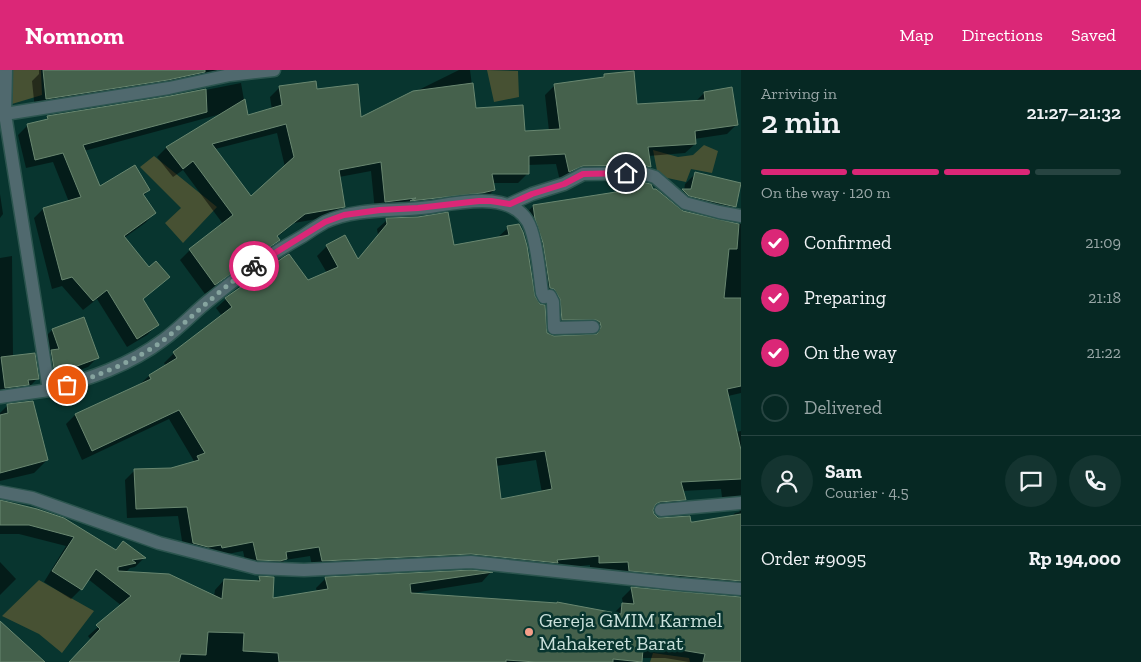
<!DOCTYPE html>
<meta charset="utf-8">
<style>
:root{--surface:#062823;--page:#143430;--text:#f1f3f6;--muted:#98a6a6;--line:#274441;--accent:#db2777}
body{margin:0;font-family:"Zilla Slab",serif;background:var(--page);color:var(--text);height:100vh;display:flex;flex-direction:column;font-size:19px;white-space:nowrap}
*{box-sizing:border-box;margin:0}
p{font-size:16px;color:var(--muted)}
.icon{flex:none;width:28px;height:28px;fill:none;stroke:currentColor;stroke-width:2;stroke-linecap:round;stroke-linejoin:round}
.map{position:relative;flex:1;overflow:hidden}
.details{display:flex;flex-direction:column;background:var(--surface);width:400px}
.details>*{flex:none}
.pin{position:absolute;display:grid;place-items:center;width:42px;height:42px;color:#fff;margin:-21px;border:2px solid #fff;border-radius:50%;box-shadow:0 1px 5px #0007}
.courier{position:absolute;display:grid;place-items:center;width:50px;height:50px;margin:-25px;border:4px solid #db2777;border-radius:50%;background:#fff;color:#222;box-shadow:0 1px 6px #0007}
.overview em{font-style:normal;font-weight:600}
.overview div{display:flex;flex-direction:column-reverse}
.overview{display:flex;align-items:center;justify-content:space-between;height:85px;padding:0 20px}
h1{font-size:32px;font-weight:600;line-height:38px}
.bar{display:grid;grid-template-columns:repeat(4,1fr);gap:8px 5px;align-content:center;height:60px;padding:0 20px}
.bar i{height:6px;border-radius:4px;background:var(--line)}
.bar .on{background:var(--accent)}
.bar p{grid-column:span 4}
.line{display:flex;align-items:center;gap:12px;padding:0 20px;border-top:1px solid var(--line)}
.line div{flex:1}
.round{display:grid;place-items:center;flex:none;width:52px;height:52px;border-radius:26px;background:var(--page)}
ol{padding:0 20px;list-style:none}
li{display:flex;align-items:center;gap:15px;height:55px}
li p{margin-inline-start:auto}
li .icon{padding:5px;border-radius:50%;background:var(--accent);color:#fff;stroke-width:4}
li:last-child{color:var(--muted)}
li i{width:28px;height:28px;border:2px solid var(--line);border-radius:50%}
header{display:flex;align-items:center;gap:30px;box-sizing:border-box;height:70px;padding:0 25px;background:var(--accent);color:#fff}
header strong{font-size:24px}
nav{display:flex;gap:28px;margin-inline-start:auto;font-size:18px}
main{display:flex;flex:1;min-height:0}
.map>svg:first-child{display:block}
.green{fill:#475133}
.shadow{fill:#0007;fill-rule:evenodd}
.building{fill:#45614c;stroke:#698770;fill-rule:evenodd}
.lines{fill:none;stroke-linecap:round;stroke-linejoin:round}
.minor-casing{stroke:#2b544e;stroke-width:15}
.minor{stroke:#50696e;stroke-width:12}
.done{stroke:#86a49f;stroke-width:5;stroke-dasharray:0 9}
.route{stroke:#db2777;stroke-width:6}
.poi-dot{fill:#f49e89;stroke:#08352f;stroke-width:2}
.labels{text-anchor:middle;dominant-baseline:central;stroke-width:5;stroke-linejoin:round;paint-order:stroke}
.poi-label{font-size:20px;fill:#cae0db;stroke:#08352f;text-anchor:start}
</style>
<header>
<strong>Nomnom</strong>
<nav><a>Map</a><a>Directions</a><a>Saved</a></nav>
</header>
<main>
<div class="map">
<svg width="741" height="592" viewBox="0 0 741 592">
<rect width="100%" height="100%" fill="#08352f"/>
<!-- green -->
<path class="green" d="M13 0H41L42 25 12 34Z
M487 0 518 1 519 27 494 32Z
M704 75 718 81 712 103 691 99 686 112 658 106 653 80 678 87 693 85Z
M154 86 217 137 183 173 165 153 181 138 140 97Z
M39 510 94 541 62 583 39 564 2 546Z
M653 583 689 588 690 592H650Z"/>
<!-- shadow -->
<path class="shadow" d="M39 0H237L35 40 32 11 39 4Z
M459 0H470L475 39 524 63 549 61 545 25 555 15 601 9 604 5 636 35 695 32 704 23 737 54 727 64 694 69 695 74 685 83 648 86 649 97 640 106 560 111 556 94 527 95V104L518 113H492L494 120 484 130 375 141 371 101 339 107 344 137 334 146 294 153 276 168 278 170 268 180 205 224 180 190 190 180 223 154 183 100 173 107 157 87 166 78 221 44 84 81 99 118 149 120 143 126 155 143 145 153 124 168 158 216 142 230 157 255 147 265 127 277 97 229 83 240 62 216 52 219 34 148 43 139 69 132 53 92 26 98 18 65 28 55 43 52 48 47 170 27 241 13 247 47 272 40 270 27 280 17 316 20 360 49ZM277 63 285 97 251 128 215 79Z
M695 104 734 136 724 146 673 130 684 121 685 114Z
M635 112 652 120 682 142 717 151 739 154 741 153V323L728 326 736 362 741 361V592H689L665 588H641L640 592H70L91 570 88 566 122 536 88 509 81 519 71 529 44 512 66 476 19 464H0V432L114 481 123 472 144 488 135 497 130 498 126 502 214 527 215 520 224 510 255 512 260 508 271 529 317 522 316 518 326 508 471 501 490 503 482 512 407 524 613 544 623 534 622 528 632 518 739 527V525L620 510 619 501 590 502V495L550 499 460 493 313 500 310 486 285 490 276 499H247L243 481 212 487 184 483 178 446 127 448 125 410 135 400 171 399 192 393 194 391 169 349 82 390 66 354 75 345 139 315 149 306 166 296 164 293 174 283 222 246 216 238 226 229 307 211 327 203 317 186 327 176 357 190 378 165 377 159 387 150 453 176 498 167 508 158 545 259 549 266 554 267 592 266 590 262 553 259 551 239 524 146 533 136 626 122ZM536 390 542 423 500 430 496 396ZM721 419 723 435H734L740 442 735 443 731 447 690 453 661 449 654 446 652 441 675 439 684 429 682 421Z
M0 124 3 144 0 148Z
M12 186 13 287 38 308 25 321 0 329V188Z
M84 249 98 287 88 297 45 313 42 270 52 260Z
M8 335 47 390 34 403 0 411V343Z
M0 492 16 509 0 525Z"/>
<!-- building -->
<path class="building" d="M43 0H205V2L168 10 46 29Z
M634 1 637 34 705 30 704 22 732 17 738 55 695 61 696 74 648 77 651 97 642 95 583 96 569 102 565 84 529 86V104H492L495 120 482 123 410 131 416 128 385 132 381 92 339 100 345 137 305 144 277 166 280 170 215 215 189 179 233 145 193 91 183 99 166 77 245 29 248 45 282 35 279 16 316 11 317 19 358 14 361 47 413 21 473 13 476 38 523 35 525 61 560 59 554 14 604 7V4ZM286 54 294 87 251 126 212 74Z
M206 19 207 42 83 75 100 116 135 95 150 120 143 124 156 143 124 166 149 197 156 191 170 207 143 229 159 255 137 269 107 220 93 231 72 207 62 210 43 138 81 127 63 83 35 90 27 54 48 49 47 46 170 26Z
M695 102 741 113 736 137 689 126 682 119H691Z
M635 111 651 114 653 119H656L683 141 739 154 737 179H729L724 228H741V316L727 319 741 380V409L681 412 686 430 660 432 656 434 653 440 654 444 658 448 690 446 691 452H693L741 444V511L629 501 628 492 599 493V486L557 490 558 493 471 484 322 491 319 477 286 482 287 489 280 491 257 490 253 472 222 478 221 475 208 477 193 473 187 437 136 439 134 399 171 398 199 390 197 386 205 383 179 340 92 381 75 344 151 309 149 305 177 288 173 282 232 237 225 228 284 187 289 184 308 210 338 197 326 175 345 165 358 189 387 154 386 148 418 147 448 142 454 175 509 165 507 156 519 154 523 162 527 176 535 226 540 234 545 235 547 263 554 266 597 264 601 257 600 252 596 250H562L560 229 554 219 550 218 543 173 535 149 533 135 635 119ZM545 381 552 419 501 429 496 388Z
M84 247 99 288 55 304 51 280 59 279 52 259Z
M35 283 39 309 28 310 29 315 5 318 1 287Z
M33 331 48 390 0 403V345L8 343 7 334Z
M0 430 37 439 64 448 116 480 123 471 146 488 132 490 136 493 118 497V501L169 504 222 529 224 509 260 511 259 506 274 507 273 528 328 519 325 507 471 500 493 502 410 514 411 523 557 533V532L621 544 622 533 634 534 631 517 741 527V592H703L705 584 675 579H643L642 592 613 589V592H536L506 590V592H279L278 583 243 581 244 563 208 562 206 585 181 584 179 592H69L100 559 96 555 131 526 96 499 82 520 52 501 74 467 29 455H0Z
M0 551 45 592H0Z"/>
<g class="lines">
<defs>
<path id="minor" d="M5 44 169 18 230 5 274 0
M510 134 532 124 564 114 583 104 642 103 655 107 685 133 719 142 741 146
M49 320C89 309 130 295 163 270 181 257 195 241 212 228 240 205 271 184 303 166 310 161 318 156 325 152 358 137 395 142 430 137 461 132 518 119 531 159 538 179 539 202 542 223L544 227 550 226 553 232 554 258 593 257
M0 327 49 320 5 44 6 0
M0 422 32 428 159 473 256 498 304 500 471 492 679 514 741 519
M661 440 741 433"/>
</defs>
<!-- minor casing -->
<use href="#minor" class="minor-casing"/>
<!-- minor -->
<use href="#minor" class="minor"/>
</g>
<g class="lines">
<!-- done -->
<path class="done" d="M67 315C97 307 141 288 165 269 195 245 222 217 254 196"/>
<!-- route -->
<path class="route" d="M254 196 325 152 344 145 380 140 418 138 479 131H491L510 134 532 124 564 114 583 104 626 103"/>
</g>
<!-- markers -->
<circle class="poi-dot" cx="529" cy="562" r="5"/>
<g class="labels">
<!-- poi labels -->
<g class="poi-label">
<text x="539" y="550">Gereja GMIM Karmel<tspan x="539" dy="23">Mahakeret Barat</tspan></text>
</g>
</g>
</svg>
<div class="pin" style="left:67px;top:315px;background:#ea580c"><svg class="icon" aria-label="bag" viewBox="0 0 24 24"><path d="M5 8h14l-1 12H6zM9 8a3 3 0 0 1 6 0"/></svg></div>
<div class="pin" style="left:626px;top:103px;background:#1f2937"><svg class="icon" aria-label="home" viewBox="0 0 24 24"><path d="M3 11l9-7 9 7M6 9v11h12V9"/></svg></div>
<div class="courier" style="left:254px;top:196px"><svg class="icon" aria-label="bike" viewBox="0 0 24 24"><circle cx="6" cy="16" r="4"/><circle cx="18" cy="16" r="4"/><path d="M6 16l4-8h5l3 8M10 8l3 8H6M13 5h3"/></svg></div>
</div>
<section class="details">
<div class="overview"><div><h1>2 min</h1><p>Arriving in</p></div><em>21:27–21:32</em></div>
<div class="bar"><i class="on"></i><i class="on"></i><i class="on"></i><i></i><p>On the way · 120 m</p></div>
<ol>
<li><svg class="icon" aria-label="check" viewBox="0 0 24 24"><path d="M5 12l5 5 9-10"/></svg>Confirmed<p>21:09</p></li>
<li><svg class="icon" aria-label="check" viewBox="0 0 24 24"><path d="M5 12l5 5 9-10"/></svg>Preparing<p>21:18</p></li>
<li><svg class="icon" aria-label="check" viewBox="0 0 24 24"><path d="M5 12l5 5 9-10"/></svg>On the way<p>21:22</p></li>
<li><i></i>Delivered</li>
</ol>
<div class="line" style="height:90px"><a class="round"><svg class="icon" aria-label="person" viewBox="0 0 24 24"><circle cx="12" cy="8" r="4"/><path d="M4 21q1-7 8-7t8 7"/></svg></a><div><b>Sam</b><p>Courier · 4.5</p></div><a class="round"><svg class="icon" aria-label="chat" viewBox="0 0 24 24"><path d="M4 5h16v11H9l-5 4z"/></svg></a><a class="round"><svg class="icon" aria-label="phone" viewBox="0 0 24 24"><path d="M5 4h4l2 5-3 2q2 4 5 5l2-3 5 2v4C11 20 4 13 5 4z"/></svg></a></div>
<div class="line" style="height:65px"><div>Order #9095</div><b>Rp 194,000</b></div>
</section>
</main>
